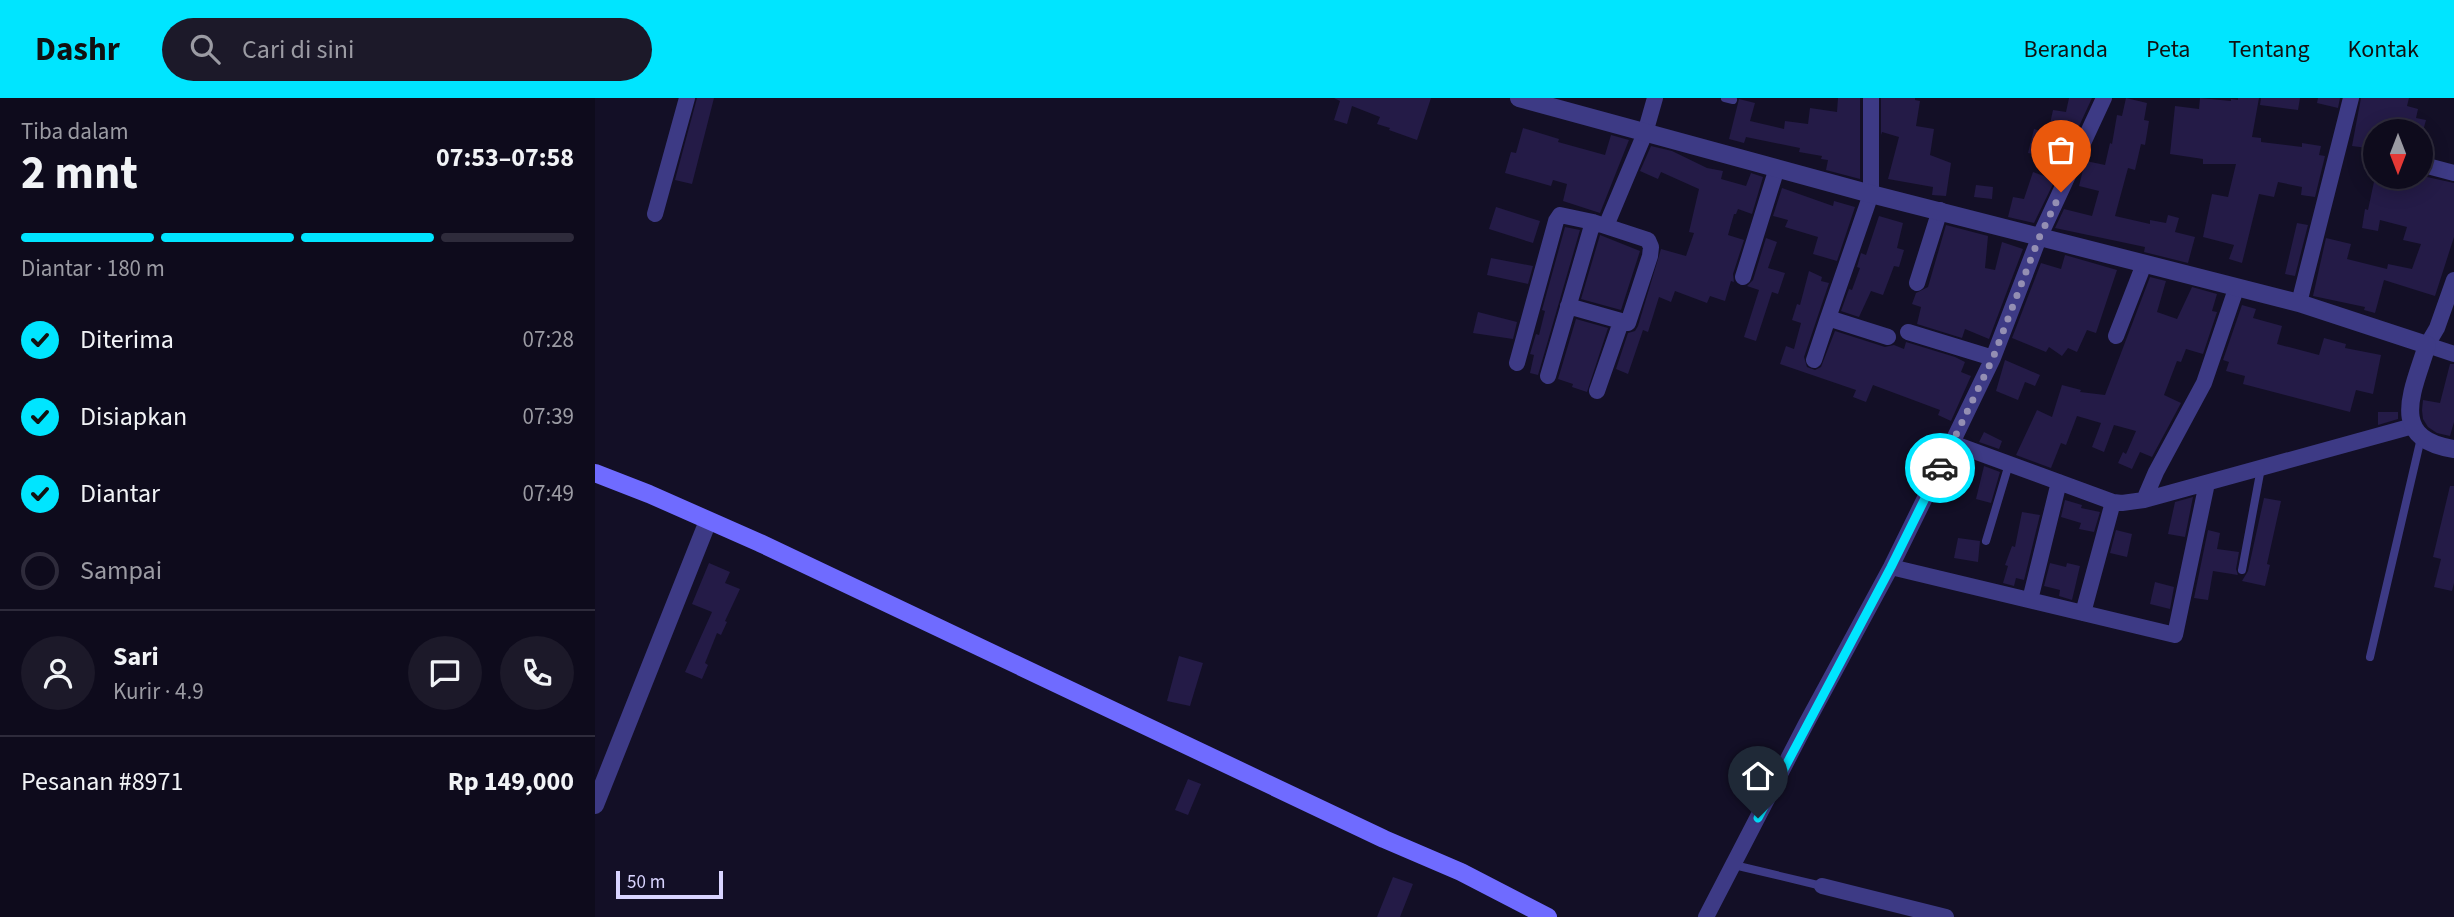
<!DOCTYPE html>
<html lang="id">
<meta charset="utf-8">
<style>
:root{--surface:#0e0b1c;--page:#1c1929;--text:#f1f3f6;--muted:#9b9ba3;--line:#2e2b3b;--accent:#00e5ff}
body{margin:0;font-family:"Source Sans 3",sans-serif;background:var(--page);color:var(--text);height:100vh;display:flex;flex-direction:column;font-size:26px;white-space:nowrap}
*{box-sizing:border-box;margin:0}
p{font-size:23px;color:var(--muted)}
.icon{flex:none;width:38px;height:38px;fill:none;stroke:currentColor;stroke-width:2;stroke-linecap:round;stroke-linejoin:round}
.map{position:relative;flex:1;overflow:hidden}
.panel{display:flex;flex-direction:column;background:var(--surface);width:595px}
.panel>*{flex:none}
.needle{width:46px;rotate:180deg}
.tools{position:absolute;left:1768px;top:21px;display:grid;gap:14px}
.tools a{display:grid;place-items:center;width:70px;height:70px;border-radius:50%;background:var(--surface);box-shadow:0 4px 18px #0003,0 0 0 2px var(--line);font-size:35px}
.scale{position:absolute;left:21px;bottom:18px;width:107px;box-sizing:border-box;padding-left:7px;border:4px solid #d9d4ff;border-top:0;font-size:19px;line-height:24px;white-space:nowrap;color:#d9d4ff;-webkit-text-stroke:5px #130f26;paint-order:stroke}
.pin{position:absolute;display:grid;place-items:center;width:60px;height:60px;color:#fff;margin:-72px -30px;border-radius:50% 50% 50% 0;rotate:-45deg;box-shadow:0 0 7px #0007}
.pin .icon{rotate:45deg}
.courier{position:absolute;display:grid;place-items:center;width:70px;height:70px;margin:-35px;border:5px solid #00e5ff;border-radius:50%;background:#fff;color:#222;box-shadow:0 2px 9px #0007}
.summary em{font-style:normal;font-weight:700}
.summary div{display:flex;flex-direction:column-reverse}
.summary{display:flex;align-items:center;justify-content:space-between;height:119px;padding:0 21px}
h1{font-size:46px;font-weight:700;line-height:52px}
.bar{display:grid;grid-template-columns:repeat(4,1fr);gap:10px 7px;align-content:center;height:84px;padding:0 21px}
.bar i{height:9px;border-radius:5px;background:var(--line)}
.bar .on{background:var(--accent)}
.bar p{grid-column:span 4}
.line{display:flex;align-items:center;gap:18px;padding:0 21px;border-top:2px solid var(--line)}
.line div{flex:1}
.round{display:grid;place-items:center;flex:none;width:74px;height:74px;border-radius:37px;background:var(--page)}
ol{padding:0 21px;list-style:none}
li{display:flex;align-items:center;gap:21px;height:77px}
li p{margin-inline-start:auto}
li .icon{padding:7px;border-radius:50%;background:var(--accent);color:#111;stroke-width:4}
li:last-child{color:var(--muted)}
li i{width:38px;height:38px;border:4px solid var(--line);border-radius:50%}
header{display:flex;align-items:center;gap:42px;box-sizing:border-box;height:98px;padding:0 35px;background:var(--accent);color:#111}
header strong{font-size:33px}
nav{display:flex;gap:38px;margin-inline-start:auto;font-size:24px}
.search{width:490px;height:63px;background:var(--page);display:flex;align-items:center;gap:18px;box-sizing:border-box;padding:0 24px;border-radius:38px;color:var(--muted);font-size:26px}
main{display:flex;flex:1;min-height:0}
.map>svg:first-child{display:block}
.building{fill:#241b47}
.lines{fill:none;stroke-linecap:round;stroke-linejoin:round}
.service{stroke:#3d3a85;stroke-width:8}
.minor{stroke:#3d3a85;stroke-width:16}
.tertiary{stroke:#3d3a85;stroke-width:18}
.secondary{stroke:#6f6bff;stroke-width:18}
.done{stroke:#948fb3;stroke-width:7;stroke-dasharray:0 12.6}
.route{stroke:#00e5ff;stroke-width:9}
</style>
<header>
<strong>Dashr</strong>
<div class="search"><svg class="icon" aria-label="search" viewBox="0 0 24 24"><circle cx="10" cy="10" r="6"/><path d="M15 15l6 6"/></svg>Cari di sini</div>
<nav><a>Beranda</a><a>Peta</a><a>Tentang</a><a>Kontak</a></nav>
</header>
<main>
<section class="panel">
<div class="summary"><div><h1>2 mnt</h1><p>Tiba dalam</p></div><em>07:53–07:58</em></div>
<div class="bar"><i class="on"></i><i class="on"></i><i class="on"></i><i></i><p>Diantar · 180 m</p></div>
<ol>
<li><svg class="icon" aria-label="check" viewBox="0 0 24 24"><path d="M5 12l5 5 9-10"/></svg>Diterima<p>07:28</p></li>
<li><svg class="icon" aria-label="check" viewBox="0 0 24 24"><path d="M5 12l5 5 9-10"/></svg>Disiapkan<p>07:39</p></li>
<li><svg class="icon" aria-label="check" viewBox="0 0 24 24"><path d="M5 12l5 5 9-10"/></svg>Diantar<p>07:49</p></li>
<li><i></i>Sampai</li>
</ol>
<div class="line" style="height:126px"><a class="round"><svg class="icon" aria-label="person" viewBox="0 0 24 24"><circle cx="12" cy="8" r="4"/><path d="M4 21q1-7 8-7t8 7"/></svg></a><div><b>Sari</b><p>Kurir · 4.9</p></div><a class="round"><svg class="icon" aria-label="chat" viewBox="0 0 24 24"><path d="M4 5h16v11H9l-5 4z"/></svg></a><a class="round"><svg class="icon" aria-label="phone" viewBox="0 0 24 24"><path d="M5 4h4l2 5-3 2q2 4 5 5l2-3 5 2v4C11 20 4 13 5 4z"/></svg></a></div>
<div class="line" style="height:91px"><div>Pesanan #8971</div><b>Rp 149,000</b></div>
</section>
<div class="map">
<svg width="1859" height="819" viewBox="0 0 1859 819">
<rect width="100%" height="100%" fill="#130f26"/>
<!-- building -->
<path class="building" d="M102 0H119L97 86 80 82Z
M739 0H836L822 42 794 32 795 30 782 26 785 19 757 8 752 26 739 22 745 3Z
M1243 0H1265V81L1231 72 1233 62 1226 61 1227 58 1204 54 1205 50 1151 39 1149 45 1134 41 1144 1 1160 5 1155 23 1189 31 1190 23 1213 26 1215 10 1242 14Z
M1286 0H1320V2L1325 3 1321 28 1339 31 1335 57 1356 65 1351 98 1337 97 1338 89 1293 81 1304 39 1287 34 1286 37Z
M1474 0H1497L1468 63 1433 55 1439 31 1453 35 1458 12 1471 14Z
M1531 0 1552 5 1549 22 1554 23 1550 47 1546 46 1540 72 1533 70 1520 118 1555 126V122L1571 125 1573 117 1584 120 1580 134 1600 139 1593 165 1549 154 1550 149 1460 130 1469 111 1497 118 1504 93 1484 88 1489 68 1491 63 1510 67 1515 45 1517 46 1522 17 1527 18Z
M1605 0 1636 3V1L1643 2V0H1664L1657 39 1666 40V44L1707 49V45L1726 48 1724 57 1730 58 1720 99 1706 97 1707 89 1683 84 1679 99 1664 96 1647 165 1634 161 1639 147 1608 139 1617 96 1633 99 1641 66H1608V61L1575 56 1580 8 1604 11Z
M1666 0H1705L1703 12 1665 7Z
M1723 0H1745L1743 10 1722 5Z
M1766 0H1814L1812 8 1823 11 1821 20 1831 22 1828 33H1780V51L1757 48Z
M928 30 964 41 963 44 1010 57 1016 37 1034 42 1005 115 968 103 972 86 958 82 956 88 910 75 916 54 921 55Z
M1056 48 1077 53 1112 70 1128 73 1126 81 1151 88 1156 75 1168 79 1157 116 1143 111 1141 116H1139L1133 137 1149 142 1138 176 1139 184 1136 183 1130 203 1115 198 1112 205 1080 193 1076 204 1064 199 1053 234 1048 232 1033 276 1021 271 1033 235 1040 233 1043 228 1066 151 1091 158 1099 135 1094 134 1104 91 1066 74 1063 81 1045 73Z
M1438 74 1460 82 1439 125 1413 119 1418 99 1429 101Z
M1780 79H1832L1859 85V139L1840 198 1789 182 1780 215 1769 212 1770 209 1718 198 1731 140 1756 146 1752 161 1792 171 1793 166 1817 171 1826 146 1808 142 1812 129 1785 122 1783 133 1767 130 1770 111 1773 112Z
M1381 87 1398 89 1397 101 1379 99Z
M1187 90 1238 108 1239 103 1260 109 1242 163 1218 156 1223 139 1190 129 1193 122 1178 118Z
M901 109 945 123 938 145 894 131Z
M1284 118 1308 125 1302 150 1309 152 1304 169 1299 168 1288 197 1276 193 1264 219 1246 213 1254 191 1257 192 1265 170 1262 169 1266 155 1271 157Z
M1702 125 1713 127 1700 178 1690 176Z
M1351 127 1393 138 1390 170 1400 172 1407 144 1428 151 1394 241 1370 231 1367 240 1322 226 1326 209 1317 206 1321 195 1333 189Z
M970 129 985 132 943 277 935 275 939 257 935 256 941 236 944 237 950 213 947 212Z
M1005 137 1045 153 1026 212 986 201Z
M1171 140 1182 144 1173 170 1190 175 1183 196 1177 194 1161 243 1149 239 1164 192 1152 188 1158 182Z
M1470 157 1522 172 1501 235 1492 232 1482 254 1473 250 1467 258 1454 249 1451 254 1417 240 1446 165 1466 171Z
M896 160 938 168 933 186 892 177Z
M1214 173 1227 179 1226 183 1234 185 1209 259 1212 269 1220 272 1226 269 1240 233 1290 249 1299 247 1309 251 1311 244 1360 259 1370 264 1366 274 1376 278 1356 323 1343 317 1345 312 1278 287 1271 304 1258 299 1261 292 1185 266 1191 248 1199 251 1206 225 1197 222 1202 206 1205 207Z
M1555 179 1571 183 1562 214 1582 221 1597 189 1622 196 1617 213 1622 214 1608 256 1591 251 1586 264 1582 263 1569 297 1586 305 1557 359 1545 354 1537 371 1523 365 1528 354 1531 356 1541 333 1519 327 1509 354 1497 349 1506 325 1482 318 1471 347 1466 345 1456 370 1421 357 1442 312 1457 319 1467 287 1486 292 1485 294 1510 297Z
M1647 207 1661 211 1658 220 1687 228 1682 246 1724 257 1729 240 1751 246 1750 250 1786 257 1778 296 1761 292 1755 314 1648 286 1650 278 1631 273 1634 264 1628 262Z
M883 214 922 224 918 241 878 235Z
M981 221 1013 230 992 294 977 289 978 286 963 281Z
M1410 262 1445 277 1440 288 1430 284 1423 302 1401 293Z
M1855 266H1859V324L1855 338 1842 335 1833 329 1828 321 1827 312 1828 302 1845 305Z
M1783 314H1803V321L1783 327Z
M1389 334 1407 343 1404 351 1384 344Z
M1389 368 1405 374 1396 405 1381 401Z
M1855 388H1859V485L1857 493 1839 489 1846 461 1838 459Z
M1598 399 1590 439 1573 436 1580 404Z
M1669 400 1686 403 1672 466 1675 467 1670 488 1647 483 1653 473Z
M1470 402 1487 407 1486 410 1505 414 1499 434 1484 431 1486 425 1466 419Z
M1427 414 1445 417 1429 482 1421 480 1419 488 1408 485 1413 468 1410 467 1417 448 1420 449Z
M1521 432 1537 436 1532 459 1515 455Z
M1613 432 1625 435 1622 451 1644 454 1641 471 1643 477 1618 473 1613 502 1599 500Z
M1363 440 1385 443 1383 464 1359 460Z
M114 465 135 474 130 485 145 491 130 523 132 524 126 537 122 535 110 565 113 567 107 581 90 574 117 514 97 506Z
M1455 465 1471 469 1472 465 1485 468 1477 502 1464 498 1465 492 1449 488Z
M1560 484 1579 489 1575 511 1555 506Z
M584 558 608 565 595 608 572 603Z
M593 681 606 686 593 717 580 712Z
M798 779 818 786 805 819H782Z"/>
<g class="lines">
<!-- service -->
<path class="service" d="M1130 0 1138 2
M1391 443 1414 366
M1647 472 1666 370
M1775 559 1826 340
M1139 767 1227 788"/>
<!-- minor -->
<path class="minor" d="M1276 0V96L1233 220 1293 239
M1825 66 1859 75
M60 116 92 0
M1011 128 1050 35 1060 0
M1148 179 1182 70
M1859 182 1842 230 1832 247 1859 256
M1322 185 1345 112
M1704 205 1756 0
M1313 234 1398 260
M1521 238 1549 166
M1219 262 1233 220
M922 265 961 123 965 117 998 124 1053 142 1056 149 1055 158 1033 225 973 208
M953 278 998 124
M1002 293 1026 224
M1357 345 1518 404
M1549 402 1561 374 1609 285 1641 191
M1296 469 1580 537 1612 385
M1435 502 1464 384
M1488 515 1518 404 1527 405 1549 402 1818 328
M1227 788 1351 819
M1111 819 1211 626 1296 469 1357 345 1398 260 1444 140 1509 0"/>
<!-- tertiary -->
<path class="tertiary" d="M924 0 1276 96 1704 205 1832 247C1819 291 1791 341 1859 351
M0 707 113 423"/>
<!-- secondary -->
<path class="secondary" d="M0 375 54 396 165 445 789 741 866 774 953 819"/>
</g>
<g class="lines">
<!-- done -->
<path class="done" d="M1345 370 1398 260 1444 140 1466 94"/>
<!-- route -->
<path class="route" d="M1163 720 1296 469 1345 370"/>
</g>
</svg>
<div class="tools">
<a><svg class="needle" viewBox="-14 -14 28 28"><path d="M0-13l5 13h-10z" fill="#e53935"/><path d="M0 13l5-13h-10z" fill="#9b9ba3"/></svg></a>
</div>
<div class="scale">50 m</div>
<div class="pin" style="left:1466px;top:94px;background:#ea580c"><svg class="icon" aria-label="bag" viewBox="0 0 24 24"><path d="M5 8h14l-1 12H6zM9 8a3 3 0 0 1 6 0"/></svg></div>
<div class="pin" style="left:1163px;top:720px;background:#1f2937"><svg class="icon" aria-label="home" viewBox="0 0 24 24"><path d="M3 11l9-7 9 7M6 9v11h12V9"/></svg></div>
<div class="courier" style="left:1345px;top:370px"><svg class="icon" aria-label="car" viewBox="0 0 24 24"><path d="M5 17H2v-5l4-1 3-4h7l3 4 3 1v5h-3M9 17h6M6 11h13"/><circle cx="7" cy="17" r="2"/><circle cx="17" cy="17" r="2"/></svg></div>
</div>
</main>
